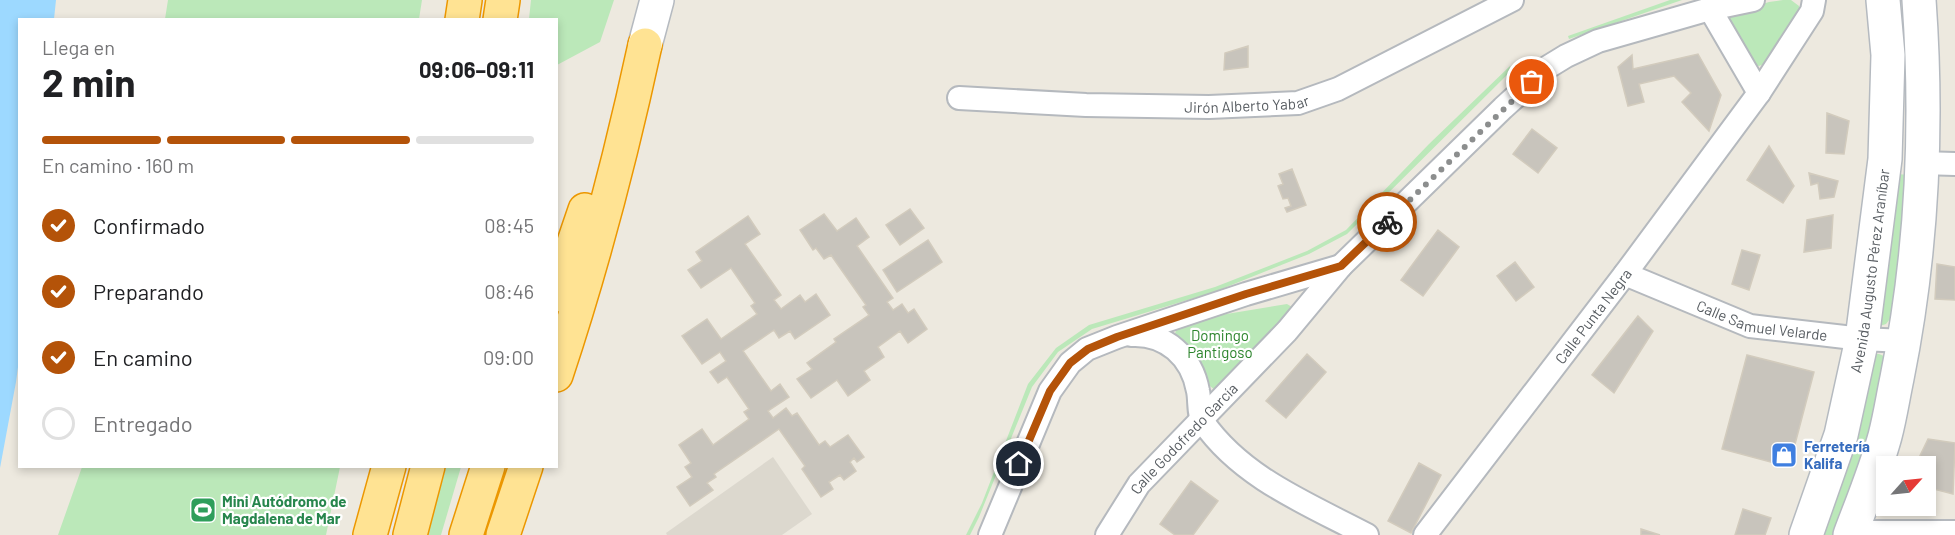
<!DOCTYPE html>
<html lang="es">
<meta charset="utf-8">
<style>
:root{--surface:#fff;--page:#f2f2f2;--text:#202124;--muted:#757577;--line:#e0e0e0;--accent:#b45309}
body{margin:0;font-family:Barlow,sans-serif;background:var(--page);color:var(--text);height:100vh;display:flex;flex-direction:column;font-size:22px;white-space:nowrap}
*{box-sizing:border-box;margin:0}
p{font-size:20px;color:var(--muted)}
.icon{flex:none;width:33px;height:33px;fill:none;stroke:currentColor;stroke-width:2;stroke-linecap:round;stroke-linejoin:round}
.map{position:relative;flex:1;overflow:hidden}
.side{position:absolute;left:18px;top:18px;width:540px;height:450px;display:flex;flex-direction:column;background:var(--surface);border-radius:0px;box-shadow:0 3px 9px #0003}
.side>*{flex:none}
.needle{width:39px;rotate:63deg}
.tools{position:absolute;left:1876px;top:456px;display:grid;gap:12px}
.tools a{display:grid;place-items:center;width:60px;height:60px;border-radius:0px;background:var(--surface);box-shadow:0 3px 9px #0003;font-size:30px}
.pin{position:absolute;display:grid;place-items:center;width:51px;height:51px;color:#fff;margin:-26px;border:3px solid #fff;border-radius:50%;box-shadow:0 2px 6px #0007}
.courier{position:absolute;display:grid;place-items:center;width:60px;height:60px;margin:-30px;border:4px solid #b45309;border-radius:50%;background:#fff;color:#222;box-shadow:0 2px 8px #0007}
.overview em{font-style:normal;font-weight:700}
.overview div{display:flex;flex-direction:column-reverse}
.overview{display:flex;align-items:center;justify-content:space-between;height:102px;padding:0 24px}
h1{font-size:39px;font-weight:700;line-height:45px}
.bar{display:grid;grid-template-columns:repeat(4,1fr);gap:9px 6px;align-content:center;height:72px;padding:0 24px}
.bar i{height:8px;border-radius:4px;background:var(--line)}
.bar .active{background:var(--accent)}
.bar p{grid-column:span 4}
ol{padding:0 24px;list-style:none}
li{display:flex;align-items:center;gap:18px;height:66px}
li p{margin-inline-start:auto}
li .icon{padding:6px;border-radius:50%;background:var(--accent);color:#fff;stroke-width:4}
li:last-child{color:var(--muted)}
li i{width:33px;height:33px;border:3px solid var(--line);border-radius:50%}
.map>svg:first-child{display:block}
.education{fill:#dcd8ce}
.green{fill:#bbe8b9}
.water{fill:#9dd9ff}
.building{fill:#c8c4bc;stroke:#d2cbbd;stroke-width:1.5}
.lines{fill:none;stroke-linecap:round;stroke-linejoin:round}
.minor-casing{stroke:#b5b9be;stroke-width:26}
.secondary-casing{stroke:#b5bac0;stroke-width:36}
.trunk-casing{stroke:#ec9700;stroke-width:36}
.minor{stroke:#fff;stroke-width:22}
.secondary{stroke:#fff;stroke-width:33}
.trunk{stroke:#ffe393;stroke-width:33}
.done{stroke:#8c8e8e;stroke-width:6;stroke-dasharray:0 10.8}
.route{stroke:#b45309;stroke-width:8}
.labels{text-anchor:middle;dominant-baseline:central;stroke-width:4.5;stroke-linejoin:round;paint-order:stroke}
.street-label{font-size:15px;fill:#585d62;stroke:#fff}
.park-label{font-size:15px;fill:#2d852d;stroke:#fff}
.shop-label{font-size:15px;font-weight:bold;fill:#366cbe;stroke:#fff;text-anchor:start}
.leisure-label{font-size:15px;font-weight:bold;fill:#27864d;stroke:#fff;text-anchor:start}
</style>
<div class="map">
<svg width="1955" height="535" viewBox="0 0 1955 535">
<rect width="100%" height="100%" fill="#ede9df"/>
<!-- education -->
<path class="education" d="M773 457 812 514 782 535H667L666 533Z"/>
<!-- green -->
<path class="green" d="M168 0H422L419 19H165Z
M531 0H614L600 42 557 65 556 20 529 19Z
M1670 0H1682L1569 39 1568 36Z
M1783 0H1791L1799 6V15L1769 62 1759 66 1754 65 1728 19 1731 14 1769 2Z
M1510 66 1512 70 1347 234 1309 254 1214 292 1092 329 1058 352 1032 387 979 517 970 535H966L982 503 1028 384 1056 348 1089 325 1215 287 1307 251 1346 230 1429 144Z
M1893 174 1914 175 1897 310 1886 324 1873 328Z
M1287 304 1292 307V313L1215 390 1206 383 1192 351 1175 334 1178 322Z
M1867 354H1879L1891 359 1868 444 1847 440Z
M1845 446 1867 452 1837 535H1815Z
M82 467V466L340 467 326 535H58Z
M446 467H461L441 535H427Z"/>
<!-- water -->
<path class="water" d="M0 0H56L54 19 20 20V352L16 382 0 468Z"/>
<!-- building -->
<path class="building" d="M1248 46V67L1224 70 1225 53Z
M1698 54 1721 95 1709 131 1682 102 1691 93 1674 76 1639 84 1644 102 1628 106 1618 67 1632 55 1633 69Z
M1827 113 1849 121 1844 154 1826 153Z
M1532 129 1557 148 1538 173 1513 154Z
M1769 146 1794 186 1783 203 1747 180Z
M1292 169 1306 205 1287 212 1285 208 1291 206 1288 198 1283 199 1278 186 1283 184 1279 174Z
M1809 173 1838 181 1834 197 1820 199 1818 183 1811 185Z
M910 209 924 228 900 245 886 225Z
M824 214 837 231 856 218 869 237 857 246 893 298 887 302 893 310 902 304 908 313 914 309 927 329 908 343 900 331 878 347 884 357 864 371 870 380 848 396 837 380 811 398 797 379 812 369 807 363 836 342 834 339 869 315 863 307 866 305 831 255 824 259 816 248 813 250 800 230Z
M1833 215 1831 248 1804 252 1807 220Z
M748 216 760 234 745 244 781 295 774 300 781 309 800 295 805 302 816 294 830 315 795 339 790 331 779 338 774 330 743 351 771 391 780 384 789 397 768 411 773 418 786 408 792 416 797 413 819 445 825 441 830 447 848 435 864 457 857 462 854 458 850 462 856 471 844 480 840 475 829 482 833 489 821 497 802 469 805 466 779 429 714 474 716 477 707 483 713 490 690 506 677 487 692 477 685 467 691 463 679 445 702 429 713 445 749 419 744 412 749 409 727 377 718 383 710 372 726 361 720 352 702 364 682 336 707 319 721 339 757 314 751 306 755 303 731 268 701 288 688 270 702 261 696 252Z
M1438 230 1459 247 1423 296 1401 280Z
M928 240 942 262 897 292 883 270Z
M1742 250 1760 255 1749 290 1732 284Z
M1515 262 1534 287 1516 301 1497 276Z
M1937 264 1955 267V300L1935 299Z
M1638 316 1653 331 1614 393 1592 375Z
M1307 354 1326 372 1286 418 1266 401Z
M1747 355 1814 372 1789 467 1722 449Z
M1928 439 1955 443 1953 494 1926 487V466H1915Z
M1419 463 1441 475 1411 533 1388 521Z
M1191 481 1218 501 1193 535H1175L1160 524Z
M1743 509 1771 518 1765 535H1735Z
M1641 529 1660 535H1641Z"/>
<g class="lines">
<defs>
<g id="minor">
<path d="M1710 9 1759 93"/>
<path id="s1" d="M959 98 1086 105 1209 107 1298 103 1338 89 1512 0"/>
<path d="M1921 163 1955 164"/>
<path id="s2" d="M1625 274 1750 326 1862 339 1904 341"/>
<path d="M1131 335C1166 333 1192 357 1198 391 1200 400 1198 414 1203 422 1242 478 1308 504 1367 535"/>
<path d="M1851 532H1955"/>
<path d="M990 535 1050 391 1070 363 1087 349 1117 337 1246 294 1341 266"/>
<path id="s3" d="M1107 535 1139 484 1287 331 1341 266 1503 108 1548 67 1566 56 1598 41 1710 9 1753 0"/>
<path id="s4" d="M1425 535 1625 274 1759 93 1812 11 1814 0"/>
</g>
<g id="secondary">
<path d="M645 45 657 0"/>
<path id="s5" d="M1806 535 1841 435 1862 339 1885 159 1888 55 1883 0"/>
<path d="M1850 535C1862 503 1876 469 1885 436 1890 417 1893 397 1897 378 1922 254 1928 125 1919 0"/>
</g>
<path id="trunk" d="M462 20 465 0
M500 20 503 0
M556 295 585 210
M556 375C592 267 621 156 645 45
M370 535 389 466
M410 535 428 466
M466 535 488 466
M503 535 526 466"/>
</defs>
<!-- minor casing -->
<use href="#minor" class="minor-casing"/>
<!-- secondary casing -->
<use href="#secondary" class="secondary-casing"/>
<!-- trunk casing -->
<use href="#trunk" class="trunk-casing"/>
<!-- minor -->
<use href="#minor" class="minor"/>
<!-- secondary -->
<use href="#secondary" class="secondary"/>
<!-- trunk -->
<use href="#trunk" class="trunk"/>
</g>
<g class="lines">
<!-- done -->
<path class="done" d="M1387 222 1532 82"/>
<!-- route -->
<path class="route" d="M1019 464 1050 391 1070 363 1088 349 1117 337 1246 294 1341 266 1387 222"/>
</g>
<!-- icons -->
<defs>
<symbol id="shop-square" viewBox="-11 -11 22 22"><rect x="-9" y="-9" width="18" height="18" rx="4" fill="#3f7fe0" stroke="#fff"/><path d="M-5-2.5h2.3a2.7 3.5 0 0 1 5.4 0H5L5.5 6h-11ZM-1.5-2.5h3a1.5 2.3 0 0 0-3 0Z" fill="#fff"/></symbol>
<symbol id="stadium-square" viewBox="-11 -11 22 22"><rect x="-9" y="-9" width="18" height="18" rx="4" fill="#2e9e5b" stroke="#fff"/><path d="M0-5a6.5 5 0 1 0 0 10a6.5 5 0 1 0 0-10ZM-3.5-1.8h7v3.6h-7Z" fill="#fff"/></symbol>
</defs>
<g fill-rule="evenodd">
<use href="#shop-square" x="1769" y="440" width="30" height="30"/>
<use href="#stadium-square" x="188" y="495" width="30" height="30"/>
</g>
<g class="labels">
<!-- street labels -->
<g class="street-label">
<text stroke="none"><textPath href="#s1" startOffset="288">Jirón Alberto Yabar</textPath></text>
<text stroke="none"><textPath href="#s5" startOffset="273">Avenida Augusto Pérez Araníbar</textPath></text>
<text stroke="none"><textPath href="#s4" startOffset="276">Calle Punta Negra</textPath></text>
<text stroke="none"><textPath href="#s2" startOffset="146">Calle Samuel Velarde</textPath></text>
<text stroke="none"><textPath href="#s3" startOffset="124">Calle Godofredo García</textPath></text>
</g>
<!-- park labels -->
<g class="park-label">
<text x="1220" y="335">Domingo<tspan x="1220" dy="17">Pantigoso</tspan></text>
</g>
<!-- shop labels -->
<g class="shop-label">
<text x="1804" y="446">Ferretería<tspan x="1804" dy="17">Kalifa</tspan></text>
</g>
<!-- leisure labels -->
<g class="leisure-label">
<text x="222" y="501">Mini Autódromo de<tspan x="222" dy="17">Magdalena de Mar</tspan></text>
</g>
</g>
</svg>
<div class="tools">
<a><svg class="needle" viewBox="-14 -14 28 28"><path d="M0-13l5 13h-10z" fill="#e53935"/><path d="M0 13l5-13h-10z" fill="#757577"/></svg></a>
</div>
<div class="pin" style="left:1532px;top:82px;background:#ea580c"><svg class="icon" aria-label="bag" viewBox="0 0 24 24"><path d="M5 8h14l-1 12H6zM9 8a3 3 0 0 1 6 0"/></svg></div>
<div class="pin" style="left:1019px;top:464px;background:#1f2937"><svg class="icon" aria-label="home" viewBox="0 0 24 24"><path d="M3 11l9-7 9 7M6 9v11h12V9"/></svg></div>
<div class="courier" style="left:1387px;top:222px"><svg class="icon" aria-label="bike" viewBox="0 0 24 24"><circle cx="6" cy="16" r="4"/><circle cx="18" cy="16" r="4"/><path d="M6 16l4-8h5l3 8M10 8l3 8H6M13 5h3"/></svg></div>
<section class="side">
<div class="overview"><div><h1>2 min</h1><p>Llega en</p></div><em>09:06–09:11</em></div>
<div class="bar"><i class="active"></i><i class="active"></i><i class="active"></i><i></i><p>En camino · 160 m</p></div>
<ol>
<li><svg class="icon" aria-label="check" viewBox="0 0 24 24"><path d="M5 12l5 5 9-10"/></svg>Confirmado<p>08:45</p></li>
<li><svg class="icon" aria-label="check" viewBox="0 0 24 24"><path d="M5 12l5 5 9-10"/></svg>Preparando<p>08:46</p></li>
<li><svg class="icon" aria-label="check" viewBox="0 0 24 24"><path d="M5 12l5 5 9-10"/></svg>En camino<p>09:00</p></li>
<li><i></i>Entregado</li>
</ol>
</section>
</div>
